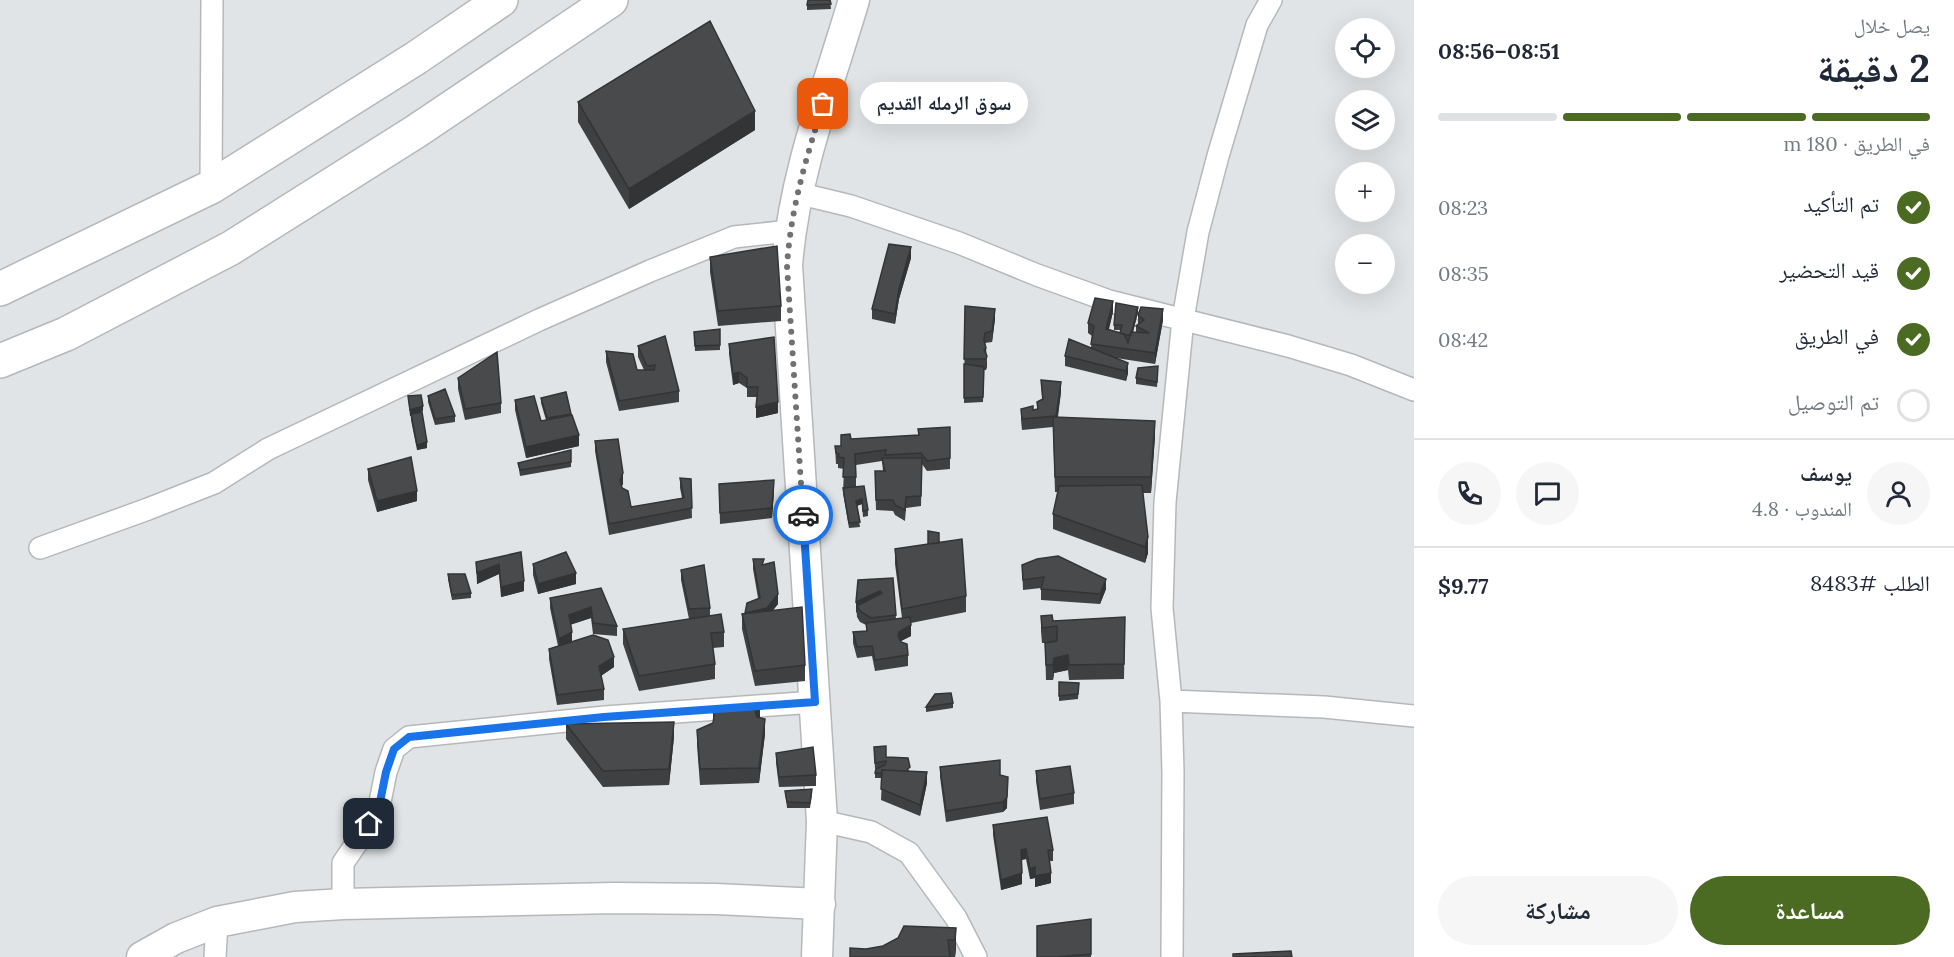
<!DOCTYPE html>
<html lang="ar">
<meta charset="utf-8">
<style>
:root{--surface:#fff;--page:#f6f6f7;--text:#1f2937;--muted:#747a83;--line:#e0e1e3;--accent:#4b6b22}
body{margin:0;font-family:Lora,"Noto Naskh Arabic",serif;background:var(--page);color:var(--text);direction:rtl;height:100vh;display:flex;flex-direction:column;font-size:22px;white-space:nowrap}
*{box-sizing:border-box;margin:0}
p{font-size:20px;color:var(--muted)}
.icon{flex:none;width:33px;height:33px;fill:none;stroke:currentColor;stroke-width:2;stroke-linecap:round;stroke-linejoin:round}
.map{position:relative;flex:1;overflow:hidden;direction:ltr}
.sheet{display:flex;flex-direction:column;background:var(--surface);width:540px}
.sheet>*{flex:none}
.controls{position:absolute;left:1335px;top:18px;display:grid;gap:12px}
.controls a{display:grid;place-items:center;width:60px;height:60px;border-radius:50%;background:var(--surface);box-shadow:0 6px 24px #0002;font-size:30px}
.pin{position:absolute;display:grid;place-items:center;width:51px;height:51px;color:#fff;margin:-26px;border-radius:12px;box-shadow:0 3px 9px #0006}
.courier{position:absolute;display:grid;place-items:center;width:60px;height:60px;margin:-30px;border:4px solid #1a73e8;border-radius:50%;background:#fff;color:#222;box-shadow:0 2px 8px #0007}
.bubble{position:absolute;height:42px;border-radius:21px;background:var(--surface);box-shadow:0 6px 24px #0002;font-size:20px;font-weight:800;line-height:42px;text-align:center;direction:rtl}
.headline em{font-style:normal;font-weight:800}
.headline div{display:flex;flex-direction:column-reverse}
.headline{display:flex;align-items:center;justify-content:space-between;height:102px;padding:0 24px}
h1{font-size:39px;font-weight:800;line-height:45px}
.bar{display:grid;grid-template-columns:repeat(4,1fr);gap:9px 6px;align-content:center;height:72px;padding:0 24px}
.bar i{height:8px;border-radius:4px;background:var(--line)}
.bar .current{background:var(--accent)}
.bar p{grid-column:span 4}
.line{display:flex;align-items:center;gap:15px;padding:0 24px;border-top:2px solid var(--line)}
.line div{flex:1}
.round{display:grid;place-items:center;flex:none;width:63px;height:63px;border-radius:32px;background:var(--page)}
ol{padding:0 24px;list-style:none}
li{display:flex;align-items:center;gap:18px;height:66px}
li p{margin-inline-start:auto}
li .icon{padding:6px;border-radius:50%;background:var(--accent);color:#fff;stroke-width:4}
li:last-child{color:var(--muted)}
li i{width:33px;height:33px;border:3px solid var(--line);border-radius:50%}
.primary-button{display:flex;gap:12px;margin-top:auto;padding:12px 24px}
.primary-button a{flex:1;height:69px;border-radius:36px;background:var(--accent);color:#fff;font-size:24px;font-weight:800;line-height:69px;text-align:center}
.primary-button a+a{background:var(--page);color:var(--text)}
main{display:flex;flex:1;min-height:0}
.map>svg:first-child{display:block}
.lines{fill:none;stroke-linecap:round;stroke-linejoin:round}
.street-casing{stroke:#b5b8ba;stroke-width:24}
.secondary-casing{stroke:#b5b8ba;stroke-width:33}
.primary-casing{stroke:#b5b8ba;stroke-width:36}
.street{stroke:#fff;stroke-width:21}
.secondary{stroke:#fff;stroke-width:30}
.primary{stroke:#fff;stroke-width:33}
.wall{fill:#3e4041}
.shaded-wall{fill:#323435}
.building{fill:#484a4c;stroke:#323435;stroke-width:1.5}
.done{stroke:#6f7172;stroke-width:6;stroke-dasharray:0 10.8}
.route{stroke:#1a73e8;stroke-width:8}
</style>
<main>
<section class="sheet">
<div class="headline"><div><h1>2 دقيقة</h1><p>يصل خلال</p></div><em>08:51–08:56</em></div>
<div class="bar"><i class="current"></i><i class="current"></i><i class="current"></i><i></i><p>في الطريق · 180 m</p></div>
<ol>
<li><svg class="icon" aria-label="check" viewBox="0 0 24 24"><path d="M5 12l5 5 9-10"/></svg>تم التأكيد<p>08:23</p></li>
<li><svg class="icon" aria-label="check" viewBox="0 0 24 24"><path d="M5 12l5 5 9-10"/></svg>قيد التحضير<p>08:35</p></li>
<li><svg class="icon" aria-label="check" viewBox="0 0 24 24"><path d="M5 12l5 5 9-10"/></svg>في الطريق<p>08:42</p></li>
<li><i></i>تم التوصيل</li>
</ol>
<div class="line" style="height:108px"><a class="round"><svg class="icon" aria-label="person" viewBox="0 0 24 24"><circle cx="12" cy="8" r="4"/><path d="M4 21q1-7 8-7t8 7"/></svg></a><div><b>يوسف</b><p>المندوب · 4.8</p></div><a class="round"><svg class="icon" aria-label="chat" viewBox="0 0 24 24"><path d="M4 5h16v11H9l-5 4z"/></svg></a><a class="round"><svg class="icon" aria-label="phone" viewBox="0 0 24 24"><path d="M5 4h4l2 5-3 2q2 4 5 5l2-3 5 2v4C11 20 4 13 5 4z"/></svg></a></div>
<div class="line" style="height:78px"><div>الطلب #8483</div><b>$9.77</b></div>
<div class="primary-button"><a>مساعدة</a><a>مشاركة</a></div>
</section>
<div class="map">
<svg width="1414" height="957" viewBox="0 0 1414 957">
<rect width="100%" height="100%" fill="#e1e4e6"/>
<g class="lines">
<defs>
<path id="street" d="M211 187 212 0
M797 193 851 206 959 243 1037 275 1109 301 1288 346 1351 365 1414 390
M40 548 148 509 214 483 268 449 539 320 650 271 734 237 789 231
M1171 701 1324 707 1414 716
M822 821 871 832 909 853 956 918 976 957
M343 904V863L378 812 386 772 394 749 409 737 605 717 815 702
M215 957 217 922
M1172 957 1173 772 1171 701 1162 608 1165 502 1183 319 1198 232 1218 156 1257 25 1271 0"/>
<path id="secondary" d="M142 957 176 938 217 922 295 907 343 904 615 898 716 899 820 904
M817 957 822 821 787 265C794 175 828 87 854 0"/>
<path id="primary" d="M0 289 211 187 416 58 501 0
M0 361 66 334 231 248 415 132 611 0"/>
</defs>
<!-- street casing -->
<use href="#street" class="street-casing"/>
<!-- secondary casing -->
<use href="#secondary" class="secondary-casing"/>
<!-- primary casing -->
<use href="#primary" class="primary-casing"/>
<!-- street -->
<use href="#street" class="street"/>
<!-- secondary -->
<use href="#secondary" class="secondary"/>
<!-- primary -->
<use href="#primary" class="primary"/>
</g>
<!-- wall -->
<path class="wall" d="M830 0 831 9 807 10V5Z
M578 102 755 130 629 209 578 122Z
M710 257 781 306V321L718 326 710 272Z
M911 258 899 299 895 324 872 319V309Z
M965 306 995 319 992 342 985 343 986 348 987 366 986 370H984L983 402 964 403Z
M1113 312 1109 329 1120 333 1121 330H1114V325L1138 312 1133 332H1136V326L1138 325V315L1163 320 1155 364 1116 358 1128 373 1126 381 1065 366V356L1091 348 1092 336 1088 333V323Z
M720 329V350L695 351 694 332Z
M729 344 778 413 756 418 757 397H747V388L739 383 733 385 729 354Z
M638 346 679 391V402L619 411 606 362V351L637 370H644L638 357Z
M1158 371 1157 387 1136 384V378Z
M458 378 501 403V413L465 420 458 389Z
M1041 380 1061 392 1058 417 1155 436 1151 493H1143L1148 553 1145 563 1053 529V514L1058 492H1055L1053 427 1022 430 1021 420V409H1037V402L1042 399Z
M408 396 423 411 417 413 427 448 417 450 411 420V415L410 416Z
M428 396 455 416V422L435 425 428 402Z
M541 398 571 414 579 446 526 458 515 410V400L541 421 546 420 541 403Z
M950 427V469L927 471 922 464 921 506 906 508 905 521 895 515 893 511 876 510 875 471H883L882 461 856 465V486L868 510V516L863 517 862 504 857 506 860 527 849 528 843 493 844 469 838 468V464H836L835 446H841L851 439 918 435V429Z
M595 441 623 484 621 486 631 507 682 498 680 488V478L691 479 692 518 609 535 595 451Z
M571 450V467L520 476 518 463Z
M368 469 417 501 377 512 368 480Z
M719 484 774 490 772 518 720 524Z
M939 543 966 596V612L911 623V636L901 641 908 655V666L875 671 872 656 857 658 853 643V632L866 631V625L860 622 857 617 856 602 893 578 896 619 902 618 895 564V549Z
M521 552 524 591 501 597 499 574 477 584 476 562Z
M753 559 764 565 778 604 773 610 805 665V681L755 686 742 629V614H745L758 598 753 569Z
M533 564 576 584 538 594 533 575Z
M1022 565 1106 589 1100 604 1041 600V588L1023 590Z
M681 570 710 608V616L724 632V647L713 648 715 664V679L639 691 623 644V629L689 619 681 580Z
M448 574 471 593V598L452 600 448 579Z
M601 588 617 626V636L593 634 591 618 570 625 572 642 614 667 601 676 604 689V700L557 705 549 659V649L558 646 550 608V598Z
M1041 616 1053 621 1125 617 1124 679 1069 680 1068 670 1054 673 1053 680H1046L1045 643H1042L1041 631Z
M1059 682 1079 683 1078 699 1059 701Z
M953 703V708L926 712V707Z
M713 710 760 718 765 734 759 783 700 785 697 745V730L713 723Z
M566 724 674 737 669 785 603 787 566 739Z
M874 747 886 757 910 771 927 783 920 816 881 800 882 778H875V773L877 768 875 769Z
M776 753 816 775V786L779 787 776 763Z
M940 767 1000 775 1007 808 1003 812 946 822 940 777Z
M1036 771 1074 793V804L1040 810 1036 781Z
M785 791 812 794 810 808H787Z
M993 825 1053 850V861H1050L1051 883 1035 887V878L1030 879 1026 859 1021 860 1022 884 1001 890 993 835Z
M1091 919V957H1037Z
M956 928V948L955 957H850L866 949 883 946Z"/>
<!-- shaded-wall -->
<path class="shaded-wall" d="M755 111V130L629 209V189Z
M911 247V258L899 299 895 324V314L899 289Z
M1113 301V312L1106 339V329Z
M1138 307V312L1131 340V335Z
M995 309V319L992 342V331Z
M1163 309V320L1155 364V353Z
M986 348 987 366 986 370V358L984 350Z
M1128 363V373L1126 381V371Z
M739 372V383L733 385V374Z
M1061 382V392L1056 427V416Z
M778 402V413L756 418V407Z
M423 406V411L410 416V410Z
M1155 421V436L1151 493V477Z
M579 435V446L526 458V447Z
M427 442V448L417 450V445Z
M623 473V484L620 490V480Z
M774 480V490L772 518V508Z
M417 491V501L377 512V501Z
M862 499V504L856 506V501Z
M1148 537V553L1145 563V547Z
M499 564V574L477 584V573Z
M576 573V584L538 594V584Z
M1106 579V589L1100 604V594Z
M524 581V591L501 597V587Z
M880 591V601L857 606V612L856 613V602Z
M778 594V604L767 618 745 613Z
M591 607V618L569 625V615Z
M911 625V636L899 642 898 636 899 632Z
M572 632V643L559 649V639Z
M1068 655V670L1054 673 1053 680V665L1054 658Z
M614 657V667L599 677V666Z
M760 705V720L755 726V711Z
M765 719V734L759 783V768Z
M674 722V737L669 785V769Z
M927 772V783L920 816V805Z
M1008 777 1007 808 1003 812V802Z
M1026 849V859L1021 860V850Z
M1035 867 1051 873V883L1035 887V878L1030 879V869Z
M1022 873V884L1001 890V880Z
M956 928V948L955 957V940Z"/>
<!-- building -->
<path class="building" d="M808 0H830L831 4 807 5Z
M710 21 755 111 629 189 578 102Z
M889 244 911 247 899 289 895 314 872 309Z
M777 246 781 306 718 311 710 257Z
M1095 298 1113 301 1106 329 1124 334 1128 343 1131 332 1149 333 1136 326 1144 320 1138 315 1141 307 1163 309 1155 353 1091 344 1094 326 1088 323Z
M1116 303 1138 307 1131 335H1125L1120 333 1122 325H1114Z
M965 306 995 309 992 331 985 333 984 340 986 348 984 350 987 356 986 359H964Z
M720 329V345L695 346 694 332Z
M665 336 679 391 619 401 606 351 633 354 637 370H654L655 365 647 366 638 346Z
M774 337 778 402 756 407 758 387H747V378L739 372 733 374 729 344Z
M1069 339 1128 363 1126 371 1065 356Z
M497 352 501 403 465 409 458 378Z
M964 364 984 367 983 397 964 398Z
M1158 366 1157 382 1136 378 1138 368Z
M1041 380 1061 382 1056 416 1022 419 1021 409 1033 406V410L1038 409 1037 402 1043 399Z
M445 389 455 416 435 419 428 396Z
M566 392 571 414 547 418 541 398Z
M421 395 423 406 410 410 408 396Z
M534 396 541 421 572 415 579 435 526 447 515 400Z
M422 412 427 442 417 445 411 414Z
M1053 417 1155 421 1151 477H1055Z
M950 427V458L927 461 921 453 885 455 886 450 855 454 856 477H843L844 458 838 457 839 454 836 453 835 446H841V435L850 434 851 439 919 435 918 429Z
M618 439 623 473 620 480 622 488 628 491 631 507 684 498 680 478 691 479 692 508 609 524 595 441Z
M571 450V462L520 470 518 463Z
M411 457 417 491 377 501 368 469Z
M882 458H922L921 496 906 497 905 510 895 505 893 500H876L875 471H885Z
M774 480 772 508 720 513 719 484Z
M1142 485 1148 537 1145 547 1053 514 1059 486Z
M864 486 868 510 863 511 862 499 856 501 860 522 849 523 843 488Z
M928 531 939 533V543L928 544Z
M962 539 966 596 902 609 895 549Z
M521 552 524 581 501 587 499 564 477 573 476 562Z
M566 552 576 573 538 584 533 564Z
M1058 556 1106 579 1100 594 1041 589 1044 577 1023 580 1022 565 1037 559Z
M753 559H764L762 565 774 562 778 594 767 608 745 613 747 603 760 598Z
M704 565 710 608 689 609 681 570Z
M448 574H465L471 593 452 595Z
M893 578 896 615 871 618 860 611 857 606 882 593 880 591 856 602 858 580Z
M601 588 617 626 593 623 591 607 569 615 572 632 559 639 550 598Z
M802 607 805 665 755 671 742 614Z
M721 614 724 632 711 633 715 664 639 676 623 629Z
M1052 615 1053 621 1125 617 1124 664 1069 665 1068 655 1054 658 1053 665H1046L1045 643 1057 641V626L1042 628 1041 616Z
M910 617 911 625 899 632 898 636 901 642 907 644 908 655 875 660 872 646 857 647 853 632 867 631 866 623Z
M593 635 608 640 614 657 599 666 604 689 557 695 549 649Z
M1059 682 1079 683 1078 694 1059 696Z
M951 693 953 703 926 707 935 694Z
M760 705 755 711 757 717 765 719 759 768 700 769 697 730 713 723 714 716 713 710Z
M674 722 669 769 603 771 566 724Z
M886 746V757L908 758 910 767 906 771 882 770V773H875L876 769 885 765 886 761 875 763 874 747Z
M813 747 816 775 779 777 776 753Z
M1000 760V775L1008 777 1007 797 1003 802 946 811 940 767Z
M1070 766 1074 793 1040 799 1036 771Z
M882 770 927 772 920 805 881 789Z
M812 789 810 803 787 802 785 791Z
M1047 817 1053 850H1048L1051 873 1035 876V867L1030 869 1026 849 1021 850 1022 873 1001 880 993 825Z
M1091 919V954L1057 957H1037V926Z
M904 926 956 928 955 940H948L950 957H850V948L866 949 883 946 898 938Z
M1291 951 1292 957H1233V954Z"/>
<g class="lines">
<!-- done -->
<path class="done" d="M803 515 787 266C791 206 806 160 823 104"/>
<!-- route -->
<path class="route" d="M369 824 378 812 386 772 394 749 409 737 604 717 815 702 803 515"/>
</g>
</svg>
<div class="controls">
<a><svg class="icon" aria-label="locate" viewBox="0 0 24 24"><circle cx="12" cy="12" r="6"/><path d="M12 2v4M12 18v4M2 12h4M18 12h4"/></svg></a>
<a><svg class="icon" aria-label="layers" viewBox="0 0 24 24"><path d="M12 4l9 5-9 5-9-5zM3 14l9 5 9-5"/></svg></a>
<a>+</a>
<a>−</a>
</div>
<div class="pin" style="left:823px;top:104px;background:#ea580c"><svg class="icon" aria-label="bag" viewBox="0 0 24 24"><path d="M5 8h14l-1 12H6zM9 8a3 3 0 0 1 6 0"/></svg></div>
<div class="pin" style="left:369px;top:824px;background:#1f2937"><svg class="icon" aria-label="home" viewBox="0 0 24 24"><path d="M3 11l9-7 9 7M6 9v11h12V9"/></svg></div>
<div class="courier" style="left:803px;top:515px"><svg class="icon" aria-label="car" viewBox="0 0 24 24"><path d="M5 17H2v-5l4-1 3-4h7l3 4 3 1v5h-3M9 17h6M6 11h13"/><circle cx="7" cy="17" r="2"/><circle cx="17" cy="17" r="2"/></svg></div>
<div class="bubble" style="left:860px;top:82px;width:168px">سوق الرمله القديم</div>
</div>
</main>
